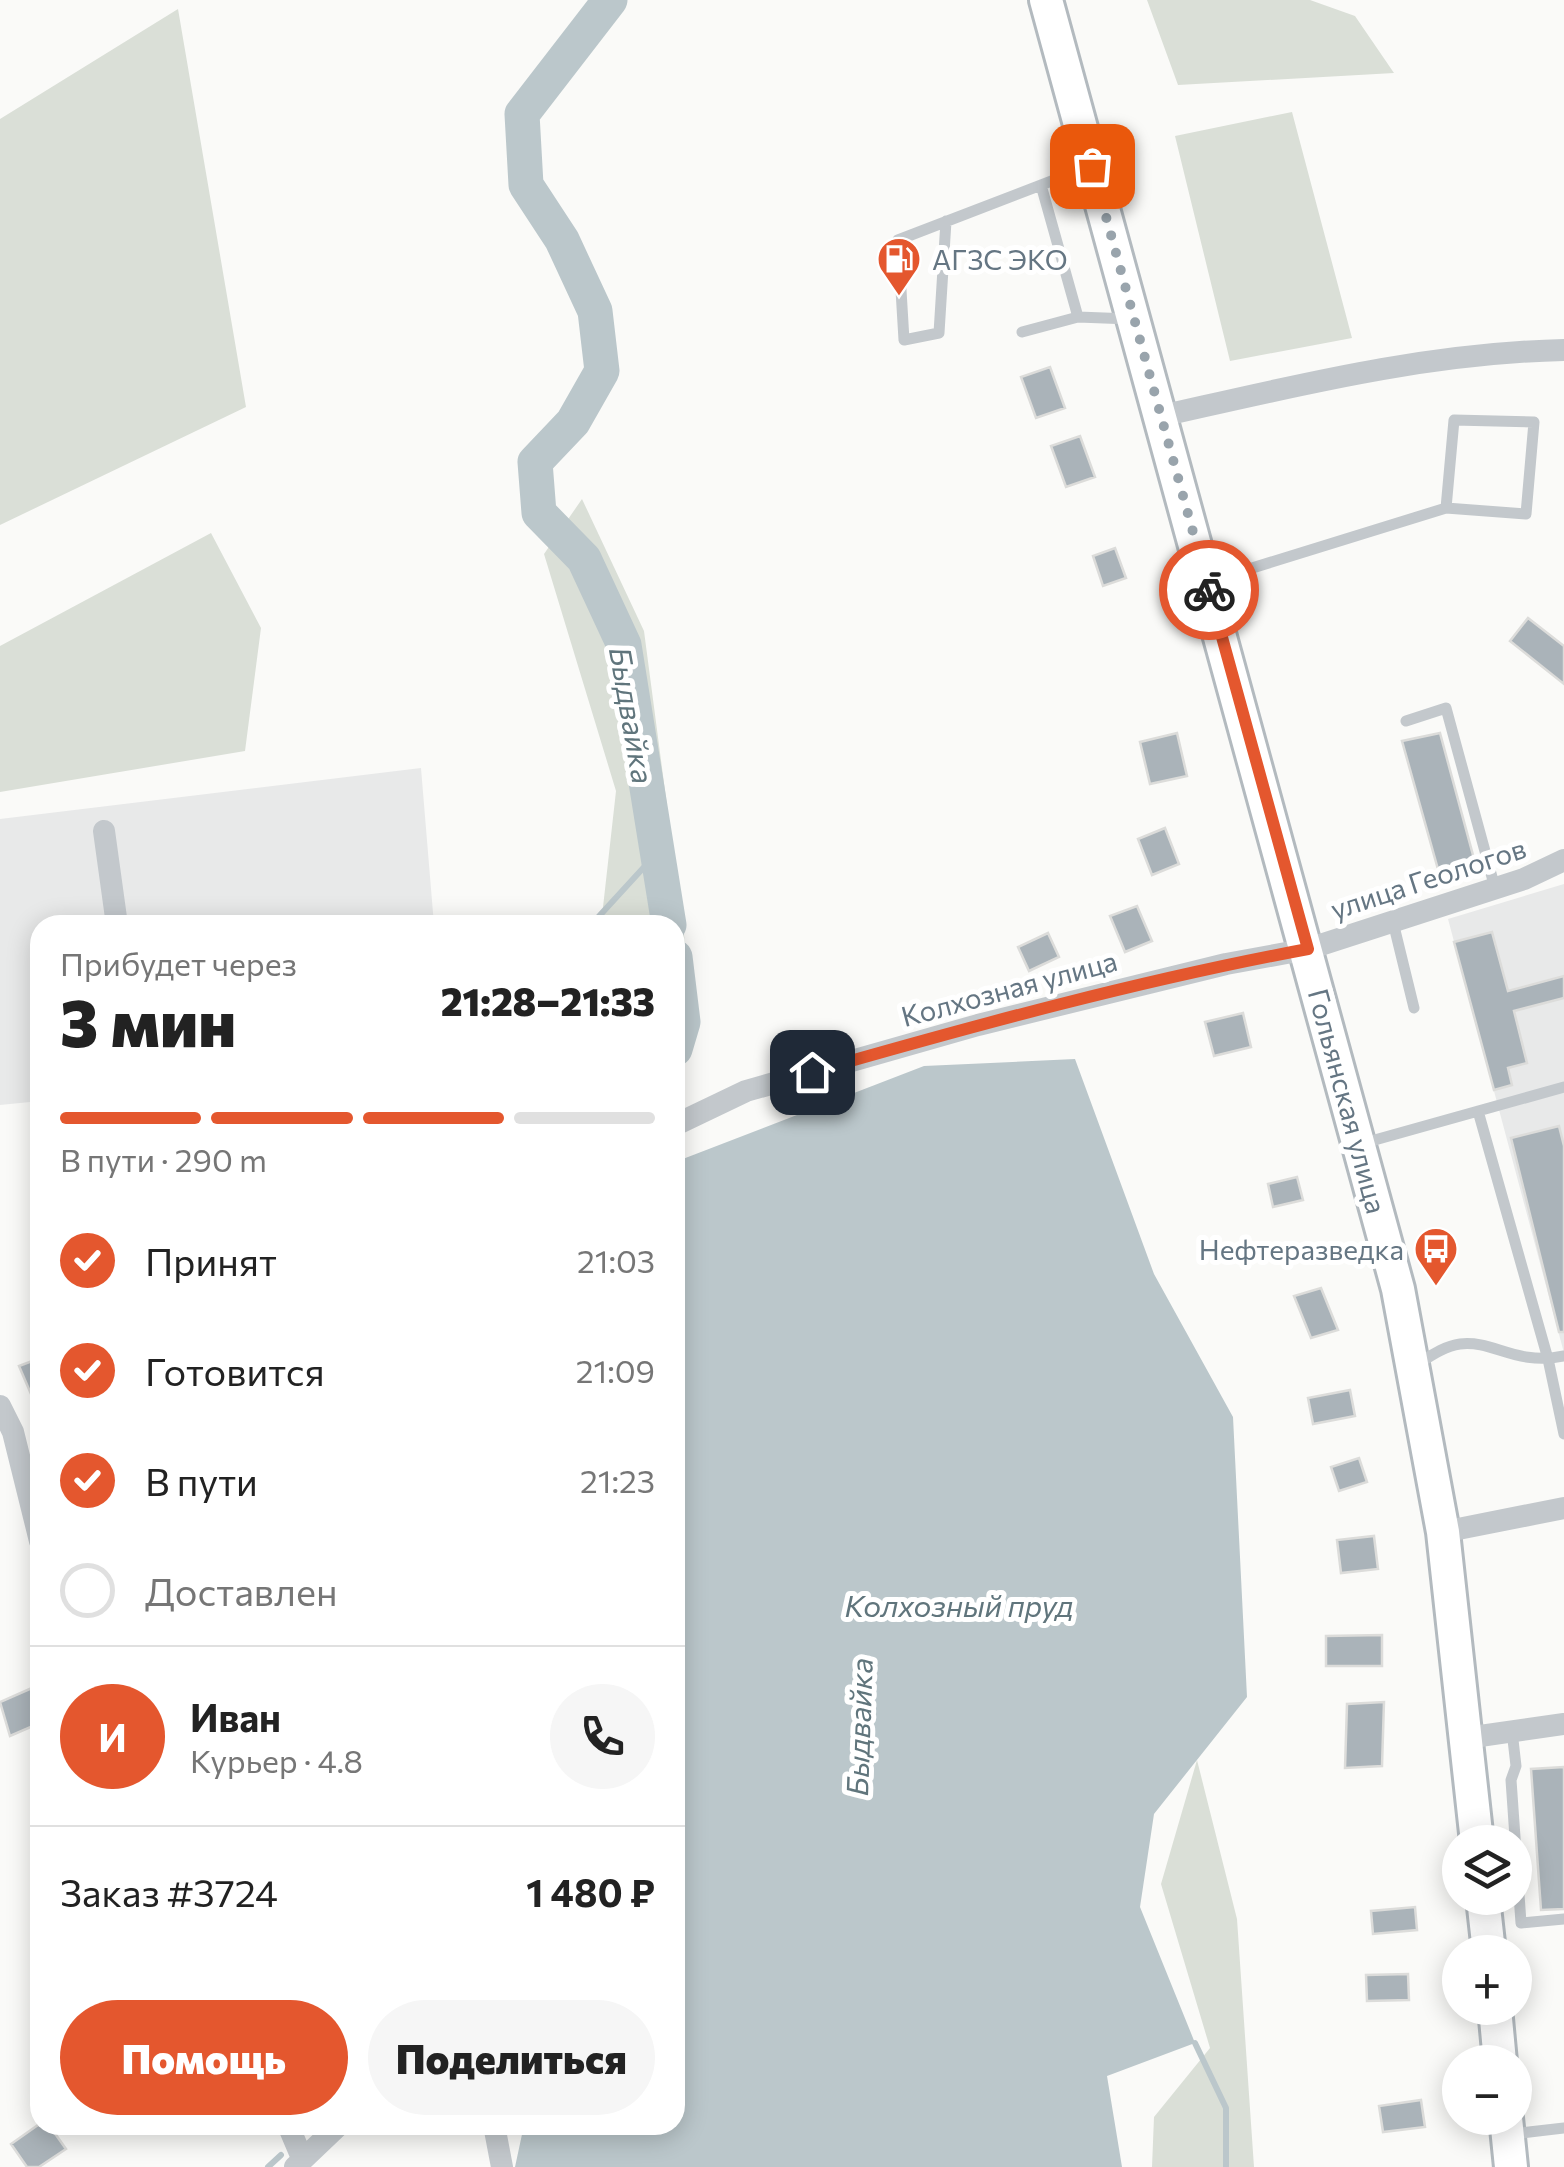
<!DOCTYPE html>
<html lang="ru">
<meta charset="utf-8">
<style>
:root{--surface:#fff;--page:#f6f6f6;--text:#222;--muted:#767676;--line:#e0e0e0;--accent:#e4572e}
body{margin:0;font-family:Commissioner,sans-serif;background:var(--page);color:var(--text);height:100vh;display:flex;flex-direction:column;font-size:38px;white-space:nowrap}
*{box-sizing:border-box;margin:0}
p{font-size:32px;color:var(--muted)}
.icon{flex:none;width:55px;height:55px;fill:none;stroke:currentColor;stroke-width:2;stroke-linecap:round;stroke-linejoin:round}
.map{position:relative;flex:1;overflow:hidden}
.drawer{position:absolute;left:30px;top:915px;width:655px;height:1220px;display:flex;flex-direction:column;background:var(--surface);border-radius:30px;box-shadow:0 5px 25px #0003}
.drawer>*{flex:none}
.buttons{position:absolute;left:1442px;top:1825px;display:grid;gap:20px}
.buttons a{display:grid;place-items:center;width:90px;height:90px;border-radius:50%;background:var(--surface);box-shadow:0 5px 25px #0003;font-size:50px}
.pin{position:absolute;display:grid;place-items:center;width:85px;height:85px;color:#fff;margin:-42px;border-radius:20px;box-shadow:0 5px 15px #0006}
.courier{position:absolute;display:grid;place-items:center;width:100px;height:100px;margin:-50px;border:8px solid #e4572e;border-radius:50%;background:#fff;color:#222;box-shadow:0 2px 12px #0007}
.head em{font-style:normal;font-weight:800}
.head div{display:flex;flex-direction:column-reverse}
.head{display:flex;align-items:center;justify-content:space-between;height:170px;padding:0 30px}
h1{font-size:65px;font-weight:800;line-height:75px}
.bar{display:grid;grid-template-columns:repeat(4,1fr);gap:15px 10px;align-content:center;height:120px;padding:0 30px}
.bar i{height:12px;border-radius:8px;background:var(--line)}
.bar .active{background:var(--accent)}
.bar p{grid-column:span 4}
.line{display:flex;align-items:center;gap:25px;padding:0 30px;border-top:2px solid var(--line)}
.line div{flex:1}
.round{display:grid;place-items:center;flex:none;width:105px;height:105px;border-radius:52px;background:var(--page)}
ol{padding:0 30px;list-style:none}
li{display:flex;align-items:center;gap:30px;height:110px}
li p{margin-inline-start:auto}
li .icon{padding:10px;border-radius:50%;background:var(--accent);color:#fff;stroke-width:4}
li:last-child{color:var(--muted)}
li i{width:55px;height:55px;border:5px solid var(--line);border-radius:50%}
.button{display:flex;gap:20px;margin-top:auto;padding:20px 30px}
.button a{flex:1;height:115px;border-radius:60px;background:var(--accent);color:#fff;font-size:40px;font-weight:800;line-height:115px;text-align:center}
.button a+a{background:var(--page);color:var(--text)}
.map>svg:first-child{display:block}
.built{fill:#e8e9e9}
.green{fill:#dadfd7}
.water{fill:#bbc7cb}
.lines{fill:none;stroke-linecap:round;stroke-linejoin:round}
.stream{stroke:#bbc7cb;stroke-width:6}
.river{stroke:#bbc7cb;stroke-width:35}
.building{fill:#aab3b9;stroke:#dcdcda;stroke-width:2.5}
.secondary-casing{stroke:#b3babf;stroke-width:38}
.lane{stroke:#c3c8cc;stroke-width:11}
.street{stroke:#c3c8cc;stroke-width:22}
.secondary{stroke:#fff;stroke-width:32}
.done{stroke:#99a4ac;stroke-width:10;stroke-dasharray:0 18}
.route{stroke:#e4572e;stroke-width:12}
.labels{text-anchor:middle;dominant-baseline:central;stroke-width:10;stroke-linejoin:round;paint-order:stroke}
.poi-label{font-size:28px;fill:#657683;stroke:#fff;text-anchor:start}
.street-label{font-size:28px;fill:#657683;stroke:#fff}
.water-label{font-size:30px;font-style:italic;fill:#60757c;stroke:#fff}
</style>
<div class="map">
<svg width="1564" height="2167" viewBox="0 0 1564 2167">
<rect width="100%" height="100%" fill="#fafaf8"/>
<!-- built -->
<path class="built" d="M421 768 434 925H40V1101L0 1105V819Z
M1564 884V1353L1448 919Z"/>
<!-- green -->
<path class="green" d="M1147 0H1310L1355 16 1394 73 1178 85Z
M178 9 246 407 0 525V119Z
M1292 112 1352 338 1230 361 1175 136Z
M582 499 644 631 689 973 675 979V925H601L616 791 544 554Z
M211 533 261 628 245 751 0 792V646Z
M1197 1760 1237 1919 1254 2167H1152L1154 2117 1210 2048 1161 1884Z"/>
<!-- water -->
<path class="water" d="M1075 1059 1154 1274 1233 1417 1247 1697 1154 1814 1140 1907 1195 2043 1107 2076 1122 2167H515L524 2125H675V1162L924 1066Z"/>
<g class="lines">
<!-- stream -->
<path class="stream" d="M591 925 656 854
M1195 2043 1226 2108V2167
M309 2128 312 2125
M268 2167 281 2155"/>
<!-- river -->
<path class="river" d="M610 0 522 114 526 185 562 240 595 311 602 371 573 422 535 462 539 513 584 559 624 645 669 925
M675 957 683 1022 675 1049"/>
</g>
<!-- building -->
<path class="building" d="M1050 367 1065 408 1036 418 1021 377Z
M1080 436 1095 477 1066 487 1051 446Z
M1115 548 1126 578 1103 586 1093 556Z
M1528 618 1564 646V684L1510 641Z
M1177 733 1187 776 1150 784 1140 742Z
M1440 733 1477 870 1441 880 1402 741Z
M1165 828 1179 864 1152 875 1138 839Z
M1137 906 1152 941 1125 952 1110 916Z
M1492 932 1508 991 1564 976V998L1514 1011 1527 1063 1508 1068 1512 1085 1494 1090 1454 942Z
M1048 933 1059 957 1029 971 1018 947Z
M1243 1013 1251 1047 1214 1056 1205 1022Z
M1559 1126 1564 1146V1332H1559L1511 1138Z
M1297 1177 1303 1200 1273 1207 1268 1184Z
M1321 1288 1338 1330 1311 1338 1294 1296Z
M40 1358V1415L19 1366Z
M1350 1390 1355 1416 1313 1424 1308 1398Z
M1359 1458 1367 1482 1339 1491 1331 1467Z
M1374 1536 1378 1569 1341 1573 1337 1540Z
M1382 1635V1666H1326V1636Z
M32 1688 40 1705V1723L10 1736 0 1702Z
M1384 1702 1382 1766 1345 1768 1347 1704Z
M1564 1767V1909L1541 1910 1531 1769Z
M1415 1907 1417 1930 1373 1934 1371 1911Z
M1408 1974 1409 2000 1367 2001 1366 1975Z
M1421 2100 1425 2127 1383 2132 1379 2106Z
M38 2125H49L66 2149 39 2167H27L11 2144Z"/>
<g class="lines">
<defs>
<path id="secondary" d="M1046 0 1398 1289 1443 1532 1477 1842
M1483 1898 1489 1952
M1495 2008 1500 2062
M1506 2118 1511 2167"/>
</defs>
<!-- secondary casing -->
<use href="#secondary" class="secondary-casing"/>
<!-- lane -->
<path class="lane" d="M1041 185 1078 317
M946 221 939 333 904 340 898 240C961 216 1024 191 1088 167
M1022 332 1078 317 1130 319
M1207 582 1446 508 1526 514 1534 422 1454 420 1446 508
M1406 721 1446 708 1495 888
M1393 922 1414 1008
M1478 1111 1548 1359 1564 1434
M1364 1143 1564 1087
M1416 1365C1429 1357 1444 1346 1460 1344 1494 1340 1515 1366 1564 1356
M1512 1731 1516 1766 1511 1780 1521 1923 1564 1919
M1512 2134 1564 2128"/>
<!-- street -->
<path class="street" d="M1161 416C1295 386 1426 353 1564 350
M104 831 117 925
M675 1125 746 1091 978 1025 1226 964 1308 949 1524 879 1564 860
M0 1406 13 1432 40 1541
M1443 1532 1564 1508
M1466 1738 1564 1724
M288 2125 302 2158
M494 2125 502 2167
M295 2167 339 2125"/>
<!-- secondary -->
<use href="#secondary" class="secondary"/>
</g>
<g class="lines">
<!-- done -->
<path class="done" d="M1092 166 1209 590"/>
<!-- route -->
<path class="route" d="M812 1072C976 1025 1141 980 1308 949L1209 590"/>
</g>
<!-- icons -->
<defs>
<symbol id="fuel-pin" viewBox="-11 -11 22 30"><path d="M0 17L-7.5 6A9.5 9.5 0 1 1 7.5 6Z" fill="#e4572e" stroke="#fff"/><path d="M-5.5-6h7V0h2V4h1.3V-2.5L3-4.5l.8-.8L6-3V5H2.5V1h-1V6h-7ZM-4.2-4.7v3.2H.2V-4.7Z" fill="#fff"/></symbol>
<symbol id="bus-pin" viewBox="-11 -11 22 30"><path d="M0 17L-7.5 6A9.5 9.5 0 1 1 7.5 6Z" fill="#e4572e" stroke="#fff"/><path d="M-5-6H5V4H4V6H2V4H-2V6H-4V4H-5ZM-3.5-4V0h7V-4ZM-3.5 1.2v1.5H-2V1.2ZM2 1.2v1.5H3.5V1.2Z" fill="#fff"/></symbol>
</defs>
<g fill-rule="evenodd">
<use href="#fuel-pin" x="874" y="234" width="50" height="68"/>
<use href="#bus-pin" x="1411" y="1224" width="50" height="68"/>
</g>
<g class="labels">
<!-- poi labels -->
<g class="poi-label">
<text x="932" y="259">АГЗС ЭКО</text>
<text x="1404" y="1249" text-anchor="end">Нефтеразведка</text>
</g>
<!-- street labels -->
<g class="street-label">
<text transform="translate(1428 878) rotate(-18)">улица Геологов</text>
<text transform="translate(1009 988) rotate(-15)">Колхозная улица</text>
<text transform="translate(1348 1101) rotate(75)">Гольянская улица</text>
</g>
<!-- water labels -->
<g class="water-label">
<text transform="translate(633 715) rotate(80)">Быдвайка</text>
<text x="959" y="1604">Колхозный пруд</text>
<text transform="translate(858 1727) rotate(-88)">Быдвайка</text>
</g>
</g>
</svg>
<div class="buttons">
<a><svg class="icon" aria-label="layers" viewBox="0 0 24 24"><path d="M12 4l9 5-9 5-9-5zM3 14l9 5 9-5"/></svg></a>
<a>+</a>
<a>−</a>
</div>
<div class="pin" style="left:1092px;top:166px;background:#ea580c"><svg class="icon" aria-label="bag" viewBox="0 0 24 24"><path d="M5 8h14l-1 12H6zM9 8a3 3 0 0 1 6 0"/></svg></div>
<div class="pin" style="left:812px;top:1072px;background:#1f2937"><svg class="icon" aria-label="home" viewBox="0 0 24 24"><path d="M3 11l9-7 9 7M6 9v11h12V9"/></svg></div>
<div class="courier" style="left:1209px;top:590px"><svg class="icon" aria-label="bike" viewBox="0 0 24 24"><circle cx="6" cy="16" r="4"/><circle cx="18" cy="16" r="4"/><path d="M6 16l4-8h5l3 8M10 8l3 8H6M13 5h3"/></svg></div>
<section class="drawer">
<div class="head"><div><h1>3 мин</h1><p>Прибудет через</p></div><em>21:28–21:33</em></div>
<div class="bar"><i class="active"></i><i class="active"></i><i class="active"></i><i></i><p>В пути · 290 m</p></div>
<ol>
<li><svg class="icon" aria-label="check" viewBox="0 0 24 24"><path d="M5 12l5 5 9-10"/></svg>Принят<p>21:03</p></li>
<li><svg class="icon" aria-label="check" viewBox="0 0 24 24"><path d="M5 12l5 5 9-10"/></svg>Готовится<p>21:09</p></li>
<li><svg class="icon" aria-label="check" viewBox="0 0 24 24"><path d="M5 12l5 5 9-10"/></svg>В пути<p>21:23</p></li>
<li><i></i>Доставлен</li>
</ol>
<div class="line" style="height:180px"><b class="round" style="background:var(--accent);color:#fff">И</b><div><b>Иван</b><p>Курьер · 4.8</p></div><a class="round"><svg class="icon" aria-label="phone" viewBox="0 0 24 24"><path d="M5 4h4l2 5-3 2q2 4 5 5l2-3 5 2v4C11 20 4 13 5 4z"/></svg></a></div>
<div class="line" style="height:130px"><div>Заказ #3724</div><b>1 480 ₽</b></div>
<div class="button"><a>Помощь</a><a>Поделиться</a></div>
</section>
</div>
